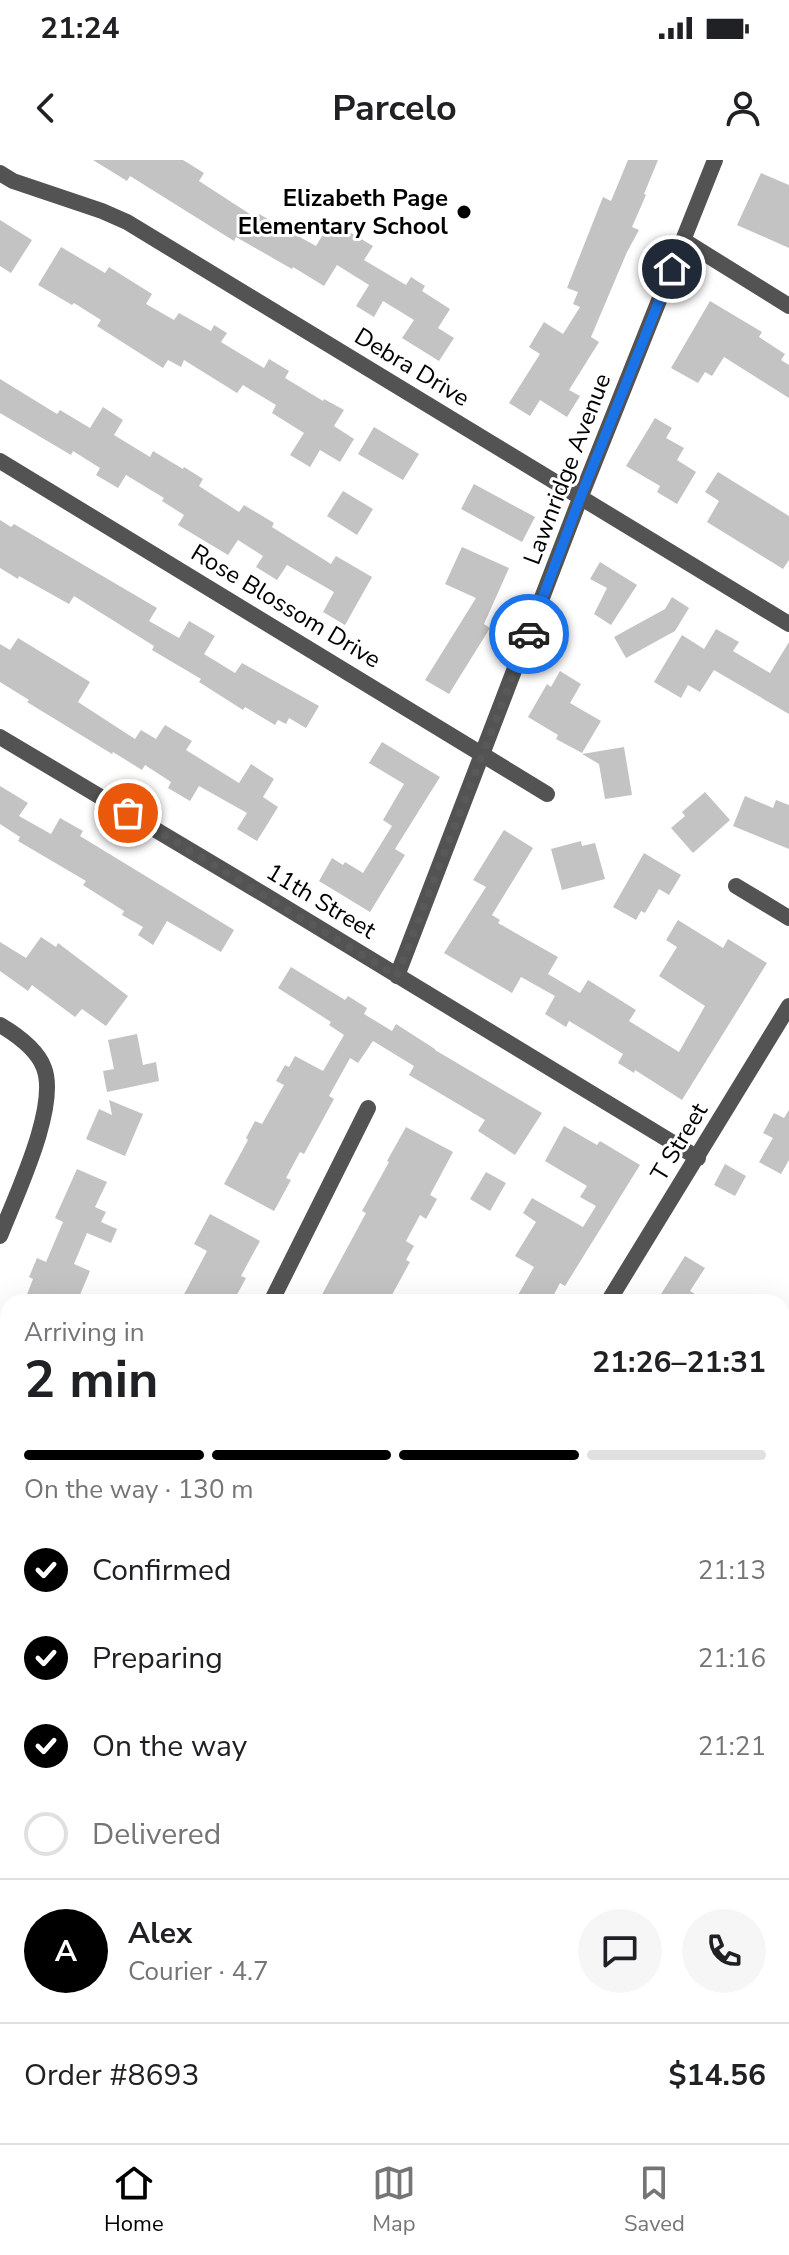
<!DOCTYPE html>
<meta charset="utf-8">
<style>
:root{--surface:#fff;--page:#f6f6f6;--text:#202124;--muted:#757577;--line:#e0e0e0;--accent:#000}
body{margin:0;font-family:"Nunito Sans",sans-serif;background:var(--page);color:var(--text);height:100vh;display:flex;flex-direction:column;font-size:30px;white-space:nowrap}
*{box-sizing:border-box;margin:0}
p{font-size:26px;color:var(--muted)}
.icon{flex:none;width:44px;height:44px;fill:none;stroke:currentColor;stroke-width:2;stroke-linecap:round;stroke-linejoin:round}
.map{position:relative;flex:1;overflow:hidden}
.panel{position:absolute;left:0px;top:1134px;width:790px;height:850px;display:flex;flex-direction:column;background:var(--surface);border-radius:24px 24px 0 0;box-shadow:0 8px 32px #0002}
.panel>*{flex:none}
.pin{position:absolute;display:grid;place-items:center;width:68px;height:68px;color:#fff;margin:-34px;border:4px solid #fff;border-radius:50%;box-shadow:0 2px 8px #0007}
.courier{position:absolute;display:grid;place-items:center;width:80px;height:80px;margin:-40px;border:6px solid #1a73e8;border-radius:50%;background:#fff;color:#222;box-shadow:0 2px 10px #0007}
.overview em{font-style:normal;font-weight:700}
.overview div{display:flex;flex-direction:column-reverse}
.overview{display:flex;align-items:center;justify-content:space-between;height:136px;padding:0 24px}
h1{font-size:52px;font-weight:700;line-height:60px}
.bar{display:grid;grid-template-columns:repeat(4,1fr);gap:12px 8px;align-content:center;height:96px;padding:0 24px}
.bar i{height:10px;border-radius:6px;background:var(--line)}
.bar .current{background:var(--accent)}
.bar p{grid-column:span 4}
.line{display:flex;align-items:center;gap:20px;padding:0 24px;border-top:2px solid var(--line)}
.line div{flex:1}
.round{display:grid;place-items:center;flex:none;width:84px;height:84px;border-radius:42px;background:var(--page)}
ol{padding:0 24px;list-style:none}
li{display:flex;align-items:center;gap:24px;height:88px}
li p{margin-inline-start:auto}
li .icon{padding:8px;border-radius:50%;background:var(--accent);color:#fff;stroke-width:4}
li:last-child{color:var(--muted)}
li i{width:44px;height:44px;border:4px solid var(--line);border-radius:50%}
.status{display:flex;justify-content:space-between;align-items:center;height:56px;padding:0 40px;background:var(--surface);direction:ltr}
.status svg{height:22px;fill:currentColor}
header{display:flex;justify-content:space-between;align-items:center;height:104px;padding:0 24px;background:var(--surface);font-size:36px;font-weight:700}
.dock{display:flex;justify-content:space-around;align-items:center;height:112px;border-top:2px solid var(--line);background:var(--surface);font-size:22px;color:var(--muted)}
.dock a{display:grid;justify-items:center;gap:4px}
.dock .current{color:var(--accent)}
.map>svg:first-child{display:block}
.building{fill:#c3c3c3}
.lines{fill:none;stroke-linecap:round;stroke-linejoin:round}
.minor{stroke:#535353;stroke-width:16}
.done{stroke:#595959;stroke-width:8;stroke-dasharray:0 14.4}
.route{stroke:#1a73e8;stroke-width:10}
.poi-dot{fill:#000;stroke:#fff;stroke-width:3}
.labels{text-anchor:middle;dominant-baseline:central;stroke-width:6;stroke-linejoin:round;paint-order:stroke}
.poi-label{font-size:24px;font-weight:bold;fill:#000;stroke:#fff;text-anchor:end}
.street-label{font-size:24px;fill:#000;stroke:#fff}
</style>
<div class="status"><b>21:24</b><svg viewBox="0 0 49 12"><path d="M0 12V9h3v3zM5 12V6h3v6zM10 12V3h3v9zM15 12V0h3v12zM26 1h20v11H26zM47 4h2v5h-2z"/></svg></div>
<header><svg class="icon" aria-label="back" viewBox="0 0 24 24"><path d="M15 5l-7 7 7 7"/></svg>Parcelo<svg class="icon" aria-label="person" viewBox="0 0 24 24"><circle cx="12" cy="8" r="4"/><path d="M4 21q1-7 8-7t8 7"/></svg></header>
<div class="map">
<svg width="789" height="1983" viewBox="0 0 789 1983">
<rect width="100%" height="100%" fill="#fff"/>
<!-- building -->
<path class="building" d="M93 0H183L204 13 199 21 256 58 259 54 316 86 331 61 373 86 364 100 406 125 411 117 425 126 422 131 450 149 438 168 454 178 439 201 402 178 414 160 383 141 374 157 356 146 369 125 337 105 324 126 293 107 292 109 236 77 234 81 130 16 127 21Z
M628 0H658L644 34 646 35 632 67 639 70 627 92 591 177 599 182 569 230 580 236 567 257 540 240 530 256 509 243 540 194 529 187 544 162 563 174 580 147 573 144 578 132 567 128 603 37 611 41Z
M761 13 789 25V88L737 65Z
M0 60 32 80 11 113 0 106Z
M61 87 105 113 109 107 152 134 146 144 174 160 179 153 211 171 214 165 227 173 221 182 264 208 269 199 289 211 285 218 323 241 324 239 344 250 334 266 354 279 340 302 320 290 310 307 290 295 304 273 272 253 276 245 243 225 237 233 184 200 181 207 168 200 163 208 97 166 101 160 74 143 72 145 38 125Z
M710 141 762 172 759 177 785 194 781 200 789 205V238L724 197 712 216 705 212 698 223 671 208Z
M0 219 57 254 60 250 90 268 103 247 123 260 114 275 150 297 153 291 183 309 184 307 203 319 199 326 239 352 244 345 274 363 272 367 331 404 336 396 372 417 345 465 323 452 334 432 287 405 277 420 256 407 263 396 238 380 228 395 178 365 184 355 162 341 164 338 126 315 118 328 96 315 100 308 73 291 71 295 0 253Z
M655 258 672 268 666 278 684 288 677 300 696 312 677 344 657 332 660 326 626 306Z
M374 267 419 294 403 320 358 294Z
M718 312 789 356V400L783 409 707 362 719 341 705 332Z
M474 324 535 357 522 382 461 349Z
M343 331 373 349 357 375 327 356Z
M0 360 11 367 14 364 157 448 149 461 179 478 189 461 215 476 204 494 235 513 242 503 319 546 306 568 289 558 286 564 278 560 275 565 245 547 243 550 199 522 201 519 152 490 154 486 74 436 69 444 19 416 18 419 0 408Z
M462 387 509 408 484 464 490 468 449 534 425 520 476 438 445 424Z
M600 402 637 425 611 465 594 454 607 428 590 419Z
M672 437 689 448 675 471 626 498 614 477 665 449Z
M716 469 739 482 733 491 770 513 789 482V554L714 510 700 532 688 525 681 538 654 522 682 475 704 489Z
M18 478 90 522 78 542 135 579 141 570 156 579 165 565 192 581 186 590 239 623 251 604 274 619 263 637 278 647 257 681 237 669 247 653 199 626 190 641 168 628 171 622 145 605 142 610 113 592 112 594 27 542 29 540 0 522V484L10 490Z
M560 511 581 524 570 543 601 561 582 593 556 579 558 575 528 557 547 524 551 527Z
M382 582 440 617 395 689 405 695 370 752 319 721 332 698 343 705 345 702 363 713 392 666 383 660 404 624 369 603Z
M624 587 632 635 605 639 599 604 582 594Z
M0 626 28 643 19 656 51 674 60 658 83 671 80 676 234 770 221 792 167 761 153 785 138 775 143 767 122 755 124 751 83 725 86 721 18 681 20 677 0 664Z
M705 632 730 660 693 693 671 668 685 656 682 652Z
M745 636 773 648 776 640 789 645V689L733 666Z
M504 670 533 688 492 755 500 760 498 763 558 797 548 814 580 833 588 820 636 850 629 861 679 892 705 846 659 816 677 787 666 780 678 760 723 788 728 779 767 803 682 940 635 910 634 913 618 903 623 894 589 873 569 861 566 867 545 854 555 836 521 817 512 833 444 793 486 727 473 720Z
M581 681 582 686 595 683 605 719 562 730 551 689Z
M644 693 681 715 669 735 659 729 645 753 641 751 636 760 613 747Z
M41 777 56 787 58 783 128 836 106 866 82 849 75 857 32 825 28 831 0 811V782L26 798Z
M291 807 345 840 348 836 367 848 364 854 392 871 396 864 435 889V890L542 953 515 995 478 971 485 960 409 915 414 906 373 881 358 903 350 898 329 936 334 939 304 994 300 992 286 1018 291 1020 274 1051 224 1024 248 980 246 978 255 961 262 964 284 925 276 921 285 905 289 907 295 896 323 911 344 875 329 865 331 862 278 828Z
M137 874 143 905 156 902 159 921 107 932 103 911 114 909 108 880Z
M109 940 143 954 125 996 86 979 99 949 112 955Z
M789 950V1000L781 1014 759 1002 773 978 763 973 774 953 784 958Z
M564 966 597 985 600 981 640 1005 565 1126 560 1123 550 1142H514L534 1107 515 1096 536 1062 523 1053 532 1038 583 1067 596 1046 580 1037 587 1026 545 1001Z
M406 967 453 992 430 1035 437 1039 426 1059 420 1055 406 1081 414 1086 406 1100 410 1102 388 1142H318L366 1053 362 1051 389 1002 387 1001Z
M725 1004 746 1016 735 1036 714 1025Z
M77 1009 107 1022 95 1047 106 1052 101 1062 117 1069 111 1083 87 1073 74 1104 90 1111 77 1142H24L33 1119 29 1117 37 1098 46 1102 63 1062 55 1058Z
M486 1012 506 1023 490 1051 470 1039Z
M210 1054 260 1081 241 1116 246 1118 233 1142H180L207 1091 194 1084Z
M685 1096 705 1108 690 1131 708 1142H656Z"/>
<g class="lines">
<!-- minor -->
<path class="minor" d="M0 13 13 21 102 51 127 62 789 464
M683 80 789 146
M0 301 547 634
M0 577 265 735 698 998
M736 726 789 758
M397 816 581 336 715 0
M0 865C17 875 37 889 44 908 59 947 15 1037 0 1076
M271 1142 368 948
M608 1142 789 846
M782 1338 789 1327
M782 1561 789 1565
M0 1591 8 1596
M782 1825 789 1814
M782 1947 789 1951
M20 1982 22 1983
M131 1983 133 1976
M395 1983 399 1976
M686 1983 690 1976"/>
</g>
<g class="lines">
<!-- done -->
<path class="done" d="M128 653 397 816 529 474"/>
<!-- route -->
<path class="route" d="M529 474 581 336 672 109"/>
</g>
<!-- markers -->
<circle class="poi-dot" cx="464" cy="52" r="8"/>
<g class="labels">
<!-- poi labels -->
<g class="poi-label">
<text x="448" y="38">Elizabeth Page<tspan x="448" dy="28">Elementary School</tspan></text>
</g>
<!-- street labels -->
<g class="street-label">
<text transform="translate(412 207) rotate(31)">Debra Drive</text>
<text transform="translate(567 309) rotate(-69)">Lawnridge Avenue</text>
<text transform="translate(286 446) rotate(31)">Rose Blossom Drive</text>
<text transform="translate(321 741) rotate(31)">11th Street</text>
<text transform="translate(679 982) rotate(-59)">T Street</text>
</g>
</g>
</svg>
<div class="pin" style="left:128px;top:653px;background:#ea580c"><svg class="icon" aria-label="bag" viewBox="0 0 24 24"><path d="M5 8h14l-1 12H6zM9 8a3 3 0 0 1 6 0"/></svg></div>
<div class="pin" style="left:672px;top:109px;background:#1f2937"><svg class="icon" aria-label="home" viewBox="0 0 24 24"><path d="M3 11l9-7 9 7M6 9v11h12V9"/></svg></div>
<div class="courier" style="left:529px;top:474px"><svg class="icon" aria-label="car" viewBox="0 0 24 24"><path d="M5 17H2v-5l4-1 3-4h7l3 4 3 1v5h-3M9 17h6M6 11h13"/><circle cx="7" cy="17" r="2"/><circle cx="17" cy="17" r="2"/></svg></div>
<section class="panel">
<div class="overview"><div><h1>2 min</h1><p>Arriving in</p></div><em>21:26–21:31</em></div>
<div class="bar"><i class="current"></i><i class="current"></i><i class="current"></i><i></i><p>On the way · 130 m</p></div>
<ol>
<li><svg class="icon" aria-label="check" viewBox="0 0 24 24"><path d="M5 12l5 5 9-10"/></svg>Confirmed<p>21:13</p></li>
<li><svg class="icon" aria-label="check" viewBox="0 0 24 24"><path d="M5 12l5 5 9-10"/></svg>Preparing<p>21:16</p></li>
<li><svg class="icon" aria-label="check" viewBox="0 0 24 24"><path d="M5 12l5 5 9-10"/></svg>On the way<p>21:21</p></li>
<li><i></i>Delivered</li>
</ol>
<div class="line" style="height:144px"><b class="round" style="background:var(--accent);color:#fff">A</b><div><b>Alex</b><p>Courier · 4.7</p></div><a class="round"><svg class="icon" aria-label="chat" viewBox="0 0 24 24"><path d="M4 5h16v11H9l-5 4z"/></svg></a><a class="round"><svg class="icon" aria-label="phone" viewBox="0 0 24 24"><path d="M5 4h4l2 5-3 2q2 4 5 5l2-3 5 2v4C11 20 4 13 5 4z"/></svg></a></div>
<div class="line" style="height:104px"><div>Order #8693</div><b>$14.56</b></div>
</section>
</div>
<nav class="dock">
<a class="current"><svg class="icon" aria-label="home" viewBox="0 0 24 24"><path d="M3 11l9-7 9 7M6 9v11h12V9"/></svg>Home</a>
<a><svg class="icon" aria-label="map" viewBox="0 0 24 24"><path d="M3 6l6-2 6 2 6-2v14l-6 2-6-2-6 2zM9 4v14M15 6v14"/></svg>Map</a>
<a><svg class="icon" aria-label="saved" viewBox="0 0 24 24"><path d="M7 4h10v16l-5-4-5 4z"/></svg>Saved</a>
</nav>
